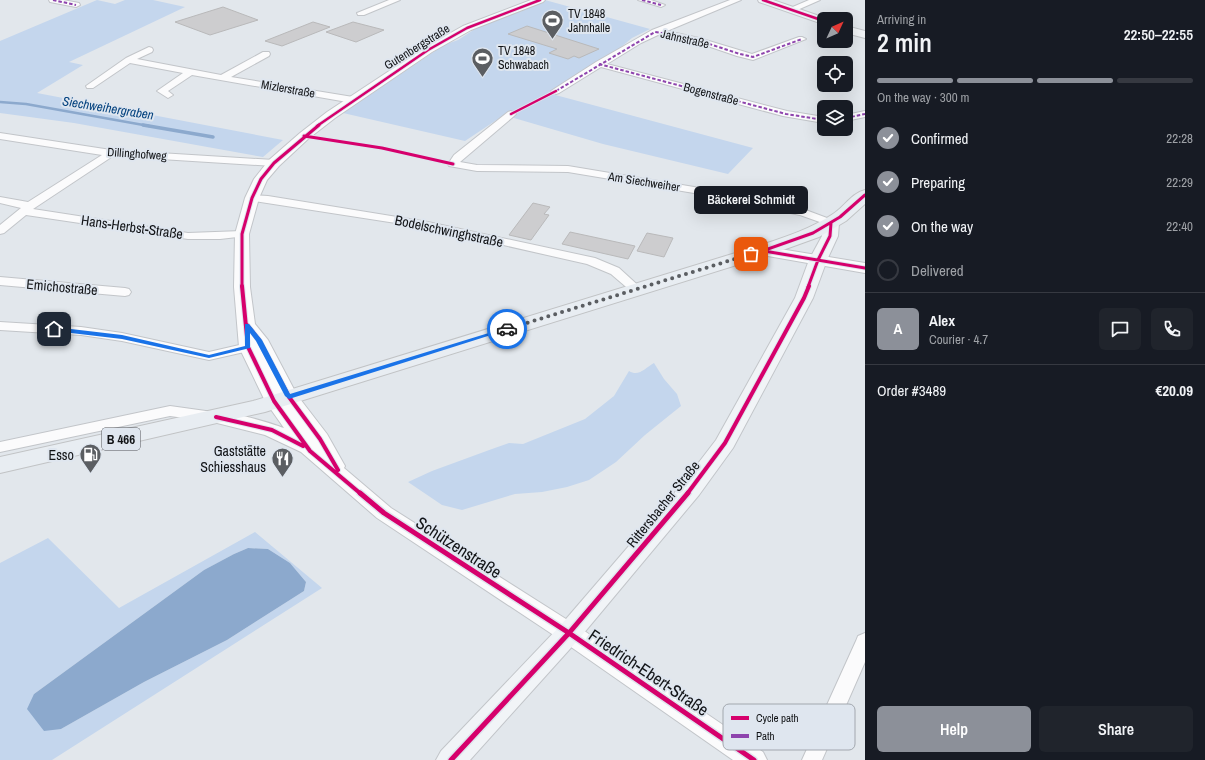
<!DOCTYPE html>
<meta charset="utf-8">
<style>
:root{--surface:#171b24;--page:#20242c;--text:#f1f3f6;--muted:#9ea1a6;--line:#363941;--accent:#8c9099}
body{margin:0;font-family:"Archivo Narrow",sans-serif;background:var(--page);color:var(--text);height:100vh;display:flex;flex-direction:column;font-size:15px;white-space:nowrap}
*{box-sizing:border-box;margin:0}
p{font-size:13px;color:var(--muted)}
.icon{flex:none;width:22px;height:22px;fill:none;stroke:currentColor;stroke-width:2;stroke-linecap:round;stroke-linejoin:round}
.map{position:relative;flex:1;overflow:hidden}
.drawer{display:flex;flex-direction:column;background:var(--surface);width:340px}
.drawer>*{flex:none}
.needle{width:26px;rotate:46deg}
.controls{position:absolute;left:817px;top:12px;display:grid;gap:8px}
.controls a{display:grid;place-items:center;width:36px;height:36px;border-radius:6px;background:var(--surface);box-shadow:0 4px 16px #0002;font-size:20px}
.pin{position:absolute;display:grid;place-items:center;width:34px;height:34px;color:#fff;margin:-17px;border-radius:8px;box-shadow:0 2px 6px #0006}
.courier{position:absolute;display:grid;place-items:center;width:40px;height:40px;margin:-20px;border:3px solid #1a73e8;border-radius:50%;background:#fff;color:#222;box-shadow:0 1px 5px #0007}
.bubble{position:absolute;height:28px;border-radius:6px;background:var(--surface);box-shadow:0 4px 16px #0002;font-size:13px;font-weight:600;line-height:28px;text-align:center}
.summary em{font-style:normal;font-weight:600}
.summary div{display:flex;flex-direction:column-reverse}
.summary{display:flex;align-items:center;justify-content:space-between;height:68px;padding:0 12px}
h1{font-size:26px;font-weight:600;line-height:30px}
.bar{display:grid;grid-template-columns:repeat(4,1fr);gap:6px 4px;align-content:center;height:48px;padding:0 12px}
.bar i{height:5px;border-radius:3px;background:var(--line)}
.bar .selected{background:var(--accent)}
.bar p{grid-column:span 4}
.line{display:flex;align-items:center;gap:10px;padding:0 12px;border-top:1px solid var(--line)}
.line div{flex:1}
.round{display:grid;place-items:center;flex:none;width:42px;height:42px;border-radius:6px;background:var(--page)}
ol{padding:0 12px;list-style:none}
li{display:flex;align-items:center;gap:12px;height:44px}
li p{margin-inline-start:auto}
li .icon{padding:4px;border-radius:50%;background:var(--accent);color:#fff;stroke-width:4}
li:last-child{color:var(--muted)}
li i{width:22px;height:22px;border:2px solid var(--line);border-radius:50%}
.action{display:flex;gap:8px;margin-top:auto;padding:8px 12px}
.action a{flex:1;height:46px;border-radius:6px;background:var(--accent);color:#fff;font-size:16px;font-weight:600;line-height:46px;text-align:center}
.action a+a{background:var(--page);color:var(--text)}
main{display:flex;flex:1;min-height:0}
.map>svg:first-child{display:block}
.green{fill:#c4d6ed;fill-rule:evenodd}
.water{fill:#8ca9cd}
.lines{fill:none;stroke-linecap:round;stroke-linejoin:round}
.stream-far1{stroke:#8ca9cd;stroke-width:2.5}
.stream{stroke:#8ca9cd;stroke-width:3.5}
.building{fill:#cdcdcf;stroke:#b9b9ba}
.minor-casing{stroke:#c2c5c9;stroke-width:2}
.tertiary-casing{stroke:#c2c5c9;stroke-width:2}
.secondary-casing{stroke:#c2c5c9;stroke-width:2}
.primary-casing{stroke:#c1c3c5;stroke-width:2}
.minor{fill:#fbfbfc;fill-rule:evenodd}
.tertiary{fill:#fbfbfc;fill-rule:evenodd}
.secondary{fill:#f1f4f7;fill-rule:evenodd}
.primary{fill:#e8edf2;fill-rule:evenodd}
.quiet{stroke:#8e44ad;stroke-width:2;stroke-dasharray:3.5 2;stroke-linecap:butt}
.cycleway-far3-casing{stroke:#dfe6ef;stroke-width:4}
.cycleway-far2-casing{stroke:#dfe6ef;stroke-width:5}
.cycleway-far1-casing{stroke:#dfe6ef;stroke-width:6}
.cycleway-casing{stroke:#dfe6ef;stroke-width:8}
.cycleway-far3{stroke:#d6006c;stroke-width:2.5}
.cycleway-far2{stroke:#d6006c;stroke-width:3}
.cycleway-far1{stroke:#d6006c;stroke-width:4}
.cycleway{stroke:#d6006c;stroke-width:5}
.route{fill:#1a73e8}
.done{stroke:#5b5e62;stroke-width:4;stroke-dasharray:0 7.2}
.labels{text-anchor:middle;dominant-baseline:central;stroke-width:4;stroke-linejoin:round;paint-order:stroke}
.far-poi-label{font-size:12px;fill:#121417;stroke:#dfe6ef;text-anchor:start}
.far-street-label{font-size:12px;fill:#121417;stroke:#dfe6ef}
.far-water-label{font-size:13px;font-style:italic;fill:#05437f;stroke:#dfe6ef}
.shield{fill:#dfe6ef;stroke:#505358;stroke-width:1}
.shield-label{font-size:13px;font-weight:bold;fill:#121417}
.street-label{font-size:14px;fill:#121417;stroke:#dfe6ef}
.poi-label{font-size:14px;fill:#121417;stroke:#dfe6ef;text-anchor:end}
.near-street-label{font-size:17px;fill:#121417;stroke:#dfe6ef}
.key{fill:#dfe6ef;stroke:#a2a7ae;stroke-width:1}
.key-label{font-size:11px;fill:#121417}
</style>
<main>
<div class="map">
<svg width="865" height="760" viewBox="0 0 865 760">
<rect width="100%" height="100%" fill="#e2e7ec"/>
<!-- green -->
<path class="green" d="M97 0 115 4 125 0H153L185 7 69 62 83 65 37 93 283 140 263 157 74 123 0 113V41Z
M545 0 650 29 632 38 614 53 548 93 753 148 728 174 603 144 504 115 465 141 343 113 444 45 458 40 475 29Z
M654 363 664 379 677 394 681 406 645 435 616 462 589 480 567 487 542 492 515 494 462 510 442 505 408 482 432 471 492 449 509 443 523 444 585 419 614 396 629 371C639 377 645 368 654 363Z
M255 532 322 588 52 760H0V563L48 538 119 608ZM248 548 268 549 290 563 306 582 304 591 227 640 144 682 61 729 34 694 204 570 234 554Z"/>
<!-- water -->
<path class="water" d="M248 548 268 549 290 563 306 582 304 591 227 640 144 682 61 729 44 731 27 709 34 694 204 570 234 554Z"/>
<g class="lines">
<!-- stream-far1 -->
<path class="stream-far1" d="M0 102 26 104 149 126"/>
<!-- stream -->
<path class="stream" d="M143 125 213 137"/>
</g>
<!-- building -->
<path class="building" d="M223 7 258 20 210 35 175 22Z
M313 22 330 27 282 46 265 41Z
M353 22 384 30 356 42 326 32Z
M527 26 599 49 579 58 574 56 568 59 549 53 557 49 508 34Z
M533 203 550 207 544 214 549 215 531 240 509 235Z
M570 232 635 246 628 259 562 244Z
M647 233 673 238 664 257 637 251Z"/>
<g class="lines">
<defs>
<path id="minor" d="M49 0H63L79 3 80 5 76 7 50 2Z
M389 0H400L364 15H358L357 13Z
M638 0H651L665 5 661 7Z
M730 0H741L667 31 699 38 752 54 799 37H802L806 39 753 60 737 56 693 41 658 35 641 43 607 64 787 111 824 117V123L783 116 601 67 559 93 556 94 551 91 596 62 652 30Z
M809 0H820L795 11H792L788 9Z
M149 47 152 48 153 50 152 52 137 59 221 75 263 52H269L270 54 269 56 231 77 353 97 358 100 353 103 192 75 168 91 173 95 168 98 157 91 183 73 130 63 93 88H87L86 86 126 58Z
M511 111 516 114 514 116 460 162 477 165 568 166 694 187 803 209 835 221 837 223 835 225 831 226 800 215 694 193 568 172 477 171 449 166 448 164 454 155 508 112Z
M865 111V117L846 121V115Z
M0 133 111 150 274 160 279 163 274 166 113 156 33 209 188 233 242 231 246 232 248 234 246 236 220 239H188L26 215 4 233 0 234V225L21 208 0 203V197L28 202 102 155 0 139Z
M252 195 268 196 428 222 595 258 619 268 642 289 640 292H632L611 274 587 264 428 228 248 200 247 198Z
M0 277 125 288 129 289 131 292 129 295 125 296 0 285Z
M0 322 81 327 122 333 209 352 248 343 253 344 255 347 253 350 209 360 122 341 81 335 0 330Z
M170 406 213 412 218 414 220 417 218 420 213 422 170 416 0 452V442Z
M865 633V662L822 760H802L856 641 858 636Z"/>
<path id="tertiary" d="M531 0H545L543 2 471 30 432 52 335 118 308 139 279 166 267 180 259 198 249 234 250 287 255 324 268 340 297 395 327 434 345 466 344 468 391 508 577 626 763 752 767 760H733L561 640 377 518 301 452 265 435 209 421 207 417 209 413C225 409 268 422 284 428L265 401 239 347 234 287 235 234 245 198 254 179 269 160 300 133 327 112 424 48 463 26Z
M762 246 865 263V273L757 254 754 251 757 248Z"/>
<path id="secondary" d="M758 0H773L828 19H824V24L820 23 759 2Z
M846 26 865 31V38L846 33Z
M831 218 837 220 839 223 838 236 827 260 813 298 733 448 699 495 578 640 470 760H436L441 751 560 626 683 483 716 440 795 298 809 260 822 236 823 223 825 220Z"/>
<path id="primary" d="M865 190V204L846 221 819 237 769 255 265 412 0 473V457L253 401 755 247C782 238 809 230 833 214 844 207 852 193 865 190Z"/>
</defs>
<!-- minor casing -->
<use href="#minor" class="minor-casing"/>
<!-- tertiary casing -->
<use href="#tertiary" class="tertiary-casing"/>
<!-- secondary casing -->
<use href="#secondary" class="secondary-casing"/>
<!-- primary casing -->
<use href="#primary" class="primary-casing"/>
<!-- minor -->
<use href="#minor" class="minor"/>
<!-- tertiary -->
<use href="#tertiary" class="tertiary"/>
<!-- secondary -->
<use href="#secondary" class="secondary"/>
<!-- primary -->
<use href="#primary" class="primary"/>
<!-- quiet -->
<path class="quiet" d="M53 0 76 5
M642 0 661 5
M599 64 786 114 824 120
M556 91 655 32 688 37 740 54 753 57 802 39
M846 118 865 114"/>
<defs>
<path id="cycleway-far3" d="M763 0 824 21
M511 114 556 91
M317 126 428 50 467 28 540 0"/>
<path id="cycleway-far2" d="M304 136 382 148 453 164
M762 251 813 233 840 217 865 195
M764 251 865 268
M242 287V234L252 198 261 179 274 163 319 125
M808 287 818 260 830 236 831 223"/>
<path id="cycleway-far1" d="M242 286 248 347 274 401 310 451 361 494
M247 325 259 340 289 397 320 439 338 470
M216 417 272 430 303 446
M687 494 725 443 804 298 809 286"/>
<path id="cycleway" d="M360 493 384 513 569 633 754 760
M451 760 569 633 688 493"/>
</defs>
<!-- cycleway-far3 casing -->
<use href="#cycleway-far3" class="cycleway-far3-casing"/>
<!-- cycleway-far2 casing -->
<use href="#cycleway-far2" class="cycleway-far2-casing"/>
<!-- cycleway-far1 casing -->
<use href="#cycleway-far1" class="cycleway-far1-casing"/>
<!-- cycleway casing -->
<use href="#cycleway" class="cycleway-casing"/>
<!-- cycleway-far3 -->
<use href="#cycleway-far3" class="cycleway-far3"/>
<!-- cycleway-far2 -->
<use href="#cycleway-far2" class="cycleway-far2"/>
<!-- cycleway-far1 -->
<use href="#cycleway-far1" class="cycleway-far1"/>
<!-- cycleway -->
<use href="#cycleway" class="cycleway"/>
</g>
<!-- route -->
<path class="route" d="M245 324H249L262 340 290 394 505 328 510 329 289 399 285 396 256 341 250 333V348L209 358 122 339 54 331 51 329 54 327 122 335 209 355 245 346Z"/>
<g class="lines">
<!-- done -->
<path class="done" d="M507 329 751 254"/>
</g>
<!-- icons -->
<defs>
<symbol id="stadium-pin" viewBox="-11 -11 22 30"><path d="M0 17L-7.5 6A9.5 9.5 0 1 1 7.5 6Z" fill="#5b5e62" stroke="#dfe6ef"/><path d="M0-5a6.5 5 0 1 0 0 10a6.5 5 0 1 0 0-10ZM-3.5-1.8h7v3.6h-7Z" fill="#fff"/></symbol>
<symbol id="fuel-pin" viewBox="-11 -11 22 30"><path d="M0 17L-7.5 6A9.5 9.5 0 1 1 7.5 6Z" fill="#5b5e62" stroke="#dfe6ef"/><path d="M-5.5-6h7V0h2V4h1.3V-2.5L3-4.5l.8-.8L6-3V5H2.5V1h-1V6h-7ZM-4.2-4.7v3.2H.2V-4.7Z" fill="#fff"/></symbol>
<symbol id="restaurant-pin" viewBox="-11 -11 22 30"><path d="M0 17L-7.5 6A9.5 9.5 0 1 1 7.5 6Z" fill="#5b5e62" stroke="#dfe6ef"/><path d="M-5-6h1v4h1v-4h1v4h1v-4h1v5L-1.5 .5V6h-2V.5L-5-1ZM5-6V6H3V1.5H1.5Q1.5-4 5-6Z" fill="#fff"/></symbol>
</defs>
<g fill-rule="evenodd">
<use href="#stadium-pin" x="540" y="8" width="25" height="34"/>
<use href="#stadium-pin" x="470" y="46" width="25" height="34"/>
<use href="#fuel-pin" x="78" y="442" width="25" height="34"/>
<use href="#restaurant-pin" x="270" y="446" width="25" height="34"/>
</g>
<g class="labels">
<!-- far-poi labels -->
<g class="far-poi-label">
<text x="568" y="14">TV 1848<tspan x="568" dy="14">Jahnhalle</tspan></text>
<text x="498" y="51">TV 1848<tspan x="498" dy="14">Schwabach</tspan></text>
</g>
<!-- far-street labels -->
<g class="far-street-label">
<text transform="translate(685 39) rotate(13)">Jahnstraße</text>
<text transform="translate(417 47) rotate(-32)">Gutenbergstraße</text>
<text transform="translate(288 89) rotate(10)">Mizlerstraße</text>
<text transform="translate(711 94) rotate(15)">Bogenstraße</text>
<text transform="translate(137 154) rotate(4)">Dillinghofweg</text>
<text transform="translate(644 182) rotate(9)">Am Siechweiher</text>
</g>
<!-- far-water labels -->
<g class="far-water-label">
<text transform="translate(108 108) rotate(9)">Siechweihergraben</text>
</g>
<!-- shield labels -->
<rect class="shield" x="102" y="428" width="38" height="22" rx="3"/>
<g class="shield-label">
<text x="121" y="439">B 466</text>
</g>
<!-- street labels -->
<g class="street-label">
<text transform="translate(132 227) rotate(8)">Hans-Herbst-Straße</text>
<text transform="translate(449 231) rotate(12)">Bodelschwinghstraße</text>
<text transform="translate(62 287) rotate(5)">Emichostraße</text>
<text transform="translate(663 504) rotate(-51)">Rittersbacher Straße</text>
</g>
<!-- poi labels -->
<g class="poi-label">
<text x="266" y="451">Gaststätte<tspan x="266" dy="16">Schiesshaus</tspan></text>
<text x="74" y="455">Esso</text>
</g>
<!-- near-street labels -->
<g class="near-street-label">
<text transform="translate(459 547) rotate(33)">Schützenstraße</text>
<text transform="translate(649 672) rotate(34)">Friedrich-Ebert-Straße</text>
</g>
</g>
<!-- legend -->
<rect x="723" y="704" width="132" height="46" rx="6" class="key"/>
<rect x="731" y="716" width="18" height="4" fill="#d6006c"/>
<rect x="731" y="734" width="18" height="4" fill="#8e44ad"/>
<g class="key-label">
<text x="756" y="722">Cycle path</text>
<text x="756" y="740">Path</text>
</g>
</svg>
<div class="controls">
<a><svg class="needle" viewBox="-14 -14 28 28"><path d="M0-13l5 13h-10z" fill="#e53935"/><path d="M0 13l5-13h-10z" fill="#9ea1a6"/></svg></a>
<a><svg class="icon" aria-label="locate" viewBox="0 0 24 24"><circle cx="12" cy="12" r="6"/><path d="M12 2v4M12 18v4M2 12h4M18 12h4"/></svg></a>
<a><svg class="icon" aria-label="layers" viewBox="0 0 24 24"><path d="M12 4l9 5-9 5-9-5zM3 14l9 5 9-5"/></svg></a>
</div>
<div class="pin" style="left:751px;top:254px;background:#ea580c"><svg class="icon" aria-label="bag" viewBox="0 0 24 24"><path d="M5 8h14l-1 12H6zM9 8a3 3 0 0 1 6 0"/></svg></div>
<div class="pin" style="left:54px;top:329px;background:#1f2937"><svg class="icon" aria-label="home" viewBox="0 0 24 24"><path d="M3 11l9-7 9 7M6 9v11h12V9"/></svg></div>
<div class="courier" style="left:507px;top:329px"><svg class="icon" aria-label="car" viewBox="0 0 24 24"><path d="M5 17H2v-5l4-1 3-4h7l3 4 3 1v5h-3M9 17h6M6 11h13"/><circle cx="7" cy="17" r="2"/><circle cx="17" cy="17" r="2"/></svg></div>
<div class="bubble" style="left:694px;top:186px;width:114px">Bäckerei Schmidt</div>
</div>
<section class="drawer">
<div class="summary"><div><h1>2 min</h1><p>Arriving in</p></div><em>22:50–22:55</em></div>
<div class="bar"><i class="selected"></i><i class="selected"></i><i class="selected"></i><i></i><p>On the way · 300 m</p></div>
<ol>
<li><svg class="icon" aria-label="check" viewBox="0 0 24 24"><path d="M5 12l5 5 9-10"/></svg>Confirmed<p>22:28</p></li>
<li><svg class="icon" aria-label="check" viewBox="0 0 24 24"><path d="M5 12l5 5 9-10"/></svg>Preparing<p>22:29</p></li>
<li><svg class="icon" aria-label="check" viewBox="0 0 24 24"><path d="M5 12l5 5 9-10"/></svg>On the way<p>22:40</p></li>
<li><i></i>Delivered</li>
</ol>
<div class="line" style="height:72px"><b class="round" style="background:var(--accent);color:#fff">A</b><div><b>Alex</b><p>Courier · 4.7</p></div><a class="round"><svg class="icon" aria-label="chat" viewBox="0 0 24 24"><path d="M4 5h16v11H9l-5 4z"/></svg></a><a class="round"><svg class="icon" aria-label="phone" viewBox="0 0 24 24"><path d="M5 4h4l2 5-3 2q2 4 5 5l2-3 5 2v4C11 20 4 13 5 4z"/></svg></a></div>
<div class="line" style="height:52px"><div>Order #3489</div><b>€20.09</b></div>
<div class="action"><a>Help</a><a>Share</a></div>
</section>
</main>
